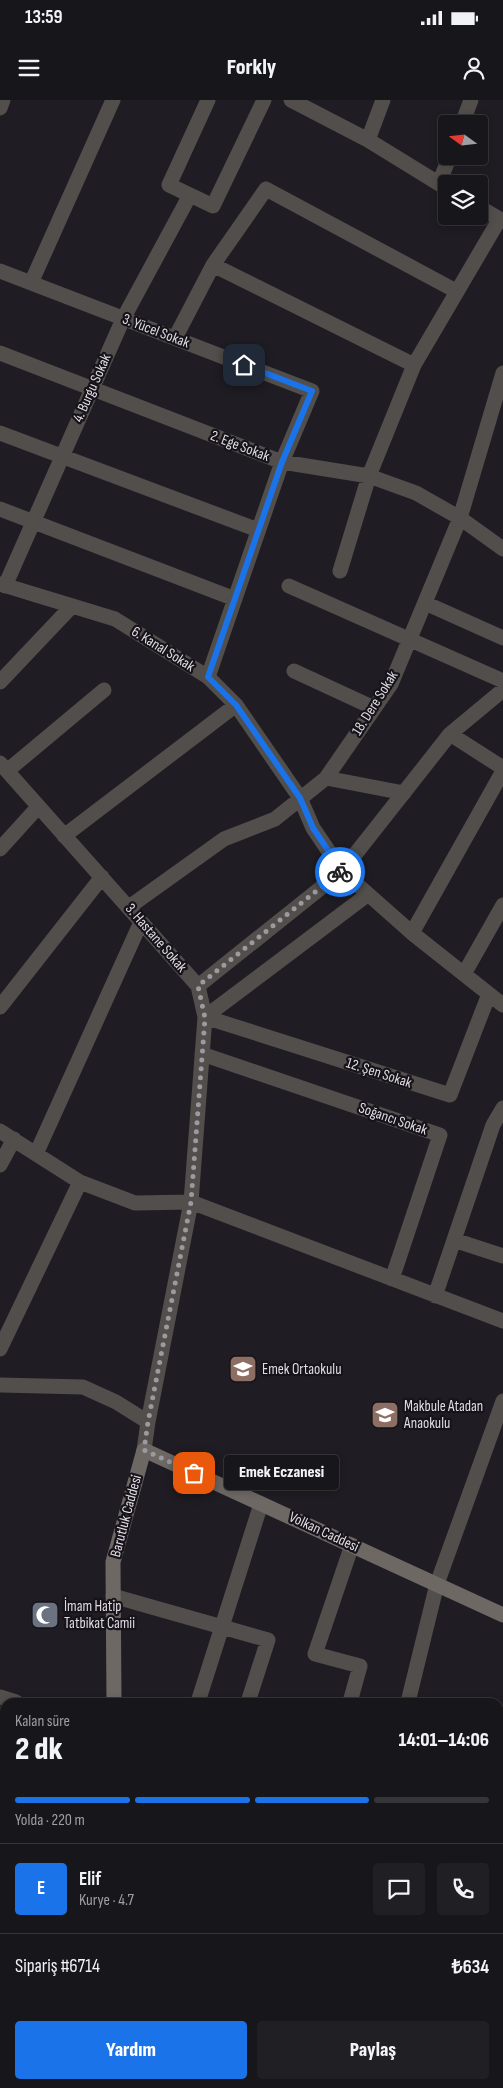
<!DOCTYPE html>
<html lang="tr">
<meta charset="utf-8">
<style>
:root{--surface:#17161a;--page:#201f23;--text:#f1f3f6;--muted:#9e9fa2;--line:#363539;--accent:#1a73e8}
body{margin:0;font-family:"Sofia Sans Condensed",sans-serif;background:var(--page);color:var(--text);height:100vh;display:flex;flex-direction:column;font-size:19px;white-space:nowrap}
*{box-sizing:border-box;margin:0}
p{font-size:16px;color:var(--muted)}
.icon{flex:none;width:28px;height:28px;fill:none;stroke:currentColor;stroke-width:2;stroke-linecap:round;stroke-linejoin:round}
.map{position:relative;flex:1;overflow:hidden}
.panel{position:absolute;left:0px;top:1598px;width:504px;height:391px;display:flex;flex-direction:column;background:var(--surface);border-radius:15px 15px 0 0;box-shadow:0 2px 8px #0003,0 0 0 1px var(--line)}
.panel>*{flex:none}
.needle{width:32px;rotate:285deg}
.controls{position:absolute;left:438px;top:15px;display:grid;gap:10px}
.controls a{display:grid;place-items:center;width:50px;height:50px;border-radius:5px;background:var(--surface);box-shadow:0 2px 8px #0003,0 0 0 1px var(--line);font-size:25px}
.pin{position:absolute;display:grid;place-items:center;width:42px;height:42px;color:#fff;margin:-21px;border-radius:10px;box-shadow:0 2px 8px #0006}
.courier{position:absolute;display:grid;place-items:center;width:50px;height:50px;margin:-25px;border:4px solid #1a73e8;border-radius:50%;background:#fff;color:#222;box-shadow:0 1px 6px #0007}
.bubble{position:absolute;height:35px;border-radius:5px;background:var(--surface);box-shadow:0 2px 8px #0003,0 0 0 1px var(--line);font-size:16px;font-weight:800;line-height:35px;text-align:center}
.headline em{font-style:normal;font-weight:800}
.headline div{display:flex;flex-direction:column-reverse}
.headline{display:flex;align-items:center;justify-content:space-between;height:85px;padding:0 15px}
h1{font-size:32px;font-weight:800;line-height:38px}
.bar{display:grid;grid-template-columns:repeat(4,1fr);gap:8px 5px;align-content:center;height:60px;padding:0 15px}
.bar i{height:6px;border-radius:4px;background:var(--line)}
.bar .active{background:var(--accent)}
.bar p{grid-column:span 4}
.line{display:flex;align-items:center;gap:12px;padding:0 15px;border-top:1px solid var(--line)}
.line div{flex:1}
.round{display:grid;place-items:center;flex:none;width:52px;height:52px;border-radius:5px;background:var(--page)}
.primary-button{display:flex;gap:10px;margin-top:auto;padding:10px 15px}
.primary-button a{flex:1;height:58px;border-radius:5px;background:var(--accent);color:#fff;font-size:20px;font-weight:800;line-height:58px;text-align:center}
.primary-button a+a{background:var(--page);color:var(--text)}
.status{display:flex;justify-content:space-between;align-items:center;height:35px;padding:0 25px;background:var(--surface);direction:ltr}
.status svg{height:14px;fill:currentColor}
header{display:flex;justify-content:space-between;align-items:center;height:65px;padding:0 15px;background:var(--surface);font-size:22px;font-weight:800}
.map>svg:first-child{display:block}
.green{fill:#1f3016}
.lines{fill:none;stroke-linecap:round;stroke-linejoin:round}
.street{stroke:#514e4b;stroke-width:15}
.secondary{stroke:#6e6865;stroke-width:15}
.primary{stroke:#847d78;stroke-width:15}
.done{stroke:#9c9a9f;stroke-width:5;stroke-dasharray:0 9}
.route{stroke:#1a73e8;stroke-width:6}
.labels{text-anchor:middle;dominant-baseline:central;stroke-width:4.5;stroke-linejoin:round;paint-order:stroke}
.street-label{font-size:15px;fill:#dfdde2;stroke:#16131a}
.poi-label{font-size:15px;fill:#dfdde2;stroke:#16131a;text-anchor:start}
</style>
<div class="status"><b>13:59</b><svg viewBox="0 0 49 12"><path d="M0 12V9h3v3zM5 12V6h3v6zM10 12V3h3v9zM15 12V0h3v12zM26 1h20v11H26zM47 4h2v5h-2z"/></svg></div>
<header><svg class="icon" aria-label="menu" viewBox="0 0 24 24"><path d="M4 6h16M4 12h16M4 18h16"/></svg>Forkly<svg class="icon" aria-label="person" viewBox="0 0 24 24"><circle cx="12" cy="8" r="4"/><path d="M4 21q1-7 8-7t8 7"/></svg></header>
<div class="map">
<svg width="503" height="1988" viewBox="0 0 503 1988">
<rect width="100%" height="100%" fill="#1f1d23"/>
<!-- green -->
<path class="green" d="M499 1719 503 1722V1780L499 1793Z
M247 1984H454L453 1988H251Z"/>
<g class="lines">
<!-- street -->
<path class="street" d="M208 0 169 85 213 106 264 0
M291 0 368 40 446 88
M0 8 3 0
M462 24 471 0
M368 40 383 0
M439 83 450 56
M479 107 503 121
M213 165 414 265
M0 171 312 291 282 362 208 577
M31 183 113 0
M175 238 213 165 266 89 456 191
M0 253 282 362 369 376 416 393 460 418 503 449
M0 333 258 430
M0 409 235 499
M340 471 369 376 414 265 499 120
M0 484 115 519 208 577 236 605 300 698 313 728 342 771 412 833 503 905
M5 486 123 219 190 95
M289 486 503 581
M425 503 503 538
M294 571 374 608
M0 582 72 506
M450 634 503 668
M0 663 198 886 205 917 191 1102 148 1322 144 1350
M7 671 104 590
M326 678 404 693
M64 736 236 605
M0 749 38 707
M129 807 224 739 275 719 326 678 391 584 460 418 503 273
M412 833 503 671
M464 874 503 805
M198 886 342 771 450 634 503 590
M0 907 102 777
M205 917 450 995 489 894
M205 917 367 795
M202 954 440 1035 392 1179
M0 1031 80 1082 135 1103 191 1102 503 1221
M36 1054 141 822
M0 1065 14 1039
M454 1140 503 1156
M435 1196 493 1025 503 1008
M0 1249 80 1082
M0 1285 83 1287 116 1302 148 1322
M113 1496 268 1540 248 1602
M0 1597 16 1602
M198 1602 261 1404
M350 1602 360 1566 315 1554 352 1445
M408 1602 437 1484 503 1301
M499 1659 503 1636
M0 1731H5
M499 1816 503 1809
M0 1879 5 1802
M462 1988 463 1984"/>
<!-- secondary -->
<path class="secondary" d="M114 1602 113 1462 144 1350 503 1515
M225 1984 229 1988"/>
<!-- primary -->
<path class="primary" d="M499 1966 503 1939
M495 1988 496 1984"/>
</g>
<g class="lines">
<!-- done -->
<path class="done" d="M194 1373 144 1350 148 1322 191 1102 205 918 198 886 340 772"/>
<!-- route -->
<path class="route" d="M244 265 312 291 282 362 208 577 236 605 300 698 313 728 342 771 340 772"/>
</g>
<!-- icons -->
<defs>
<symbol id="school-square" viewBox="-11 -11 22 22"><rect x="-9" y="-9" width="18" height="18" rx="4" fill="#8d6e63" stroke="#16131a"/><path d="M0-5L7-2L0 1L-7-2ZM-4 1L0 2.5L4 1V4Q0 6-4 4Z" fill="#fff"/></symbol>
<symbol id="mosque-square" viewBox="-11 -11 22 22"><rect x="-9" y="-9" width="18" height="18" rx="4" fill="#6b7280" stroke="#16131a"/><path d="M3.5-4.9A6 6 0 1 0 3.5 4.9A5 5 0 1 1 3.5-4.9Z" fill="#fff"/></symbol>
</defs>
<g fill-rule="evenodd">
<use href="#school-square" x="227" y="1253" width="32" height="32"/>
<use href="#school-square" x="369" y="1299" width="32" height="32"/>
<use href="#mosque-square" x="29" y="1499" width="32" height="32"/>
</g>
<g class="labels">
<!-- street labels -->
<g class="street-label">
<text transform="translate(156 231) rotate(21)">3. Yücel Sokak</text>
<text transform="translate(92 288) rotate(-66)">4. Burgu Sokak</text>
<text transform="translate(240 346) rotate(21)">2. Ege Sokak</text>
<text transform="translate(163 549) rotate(32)">6. Kanal Sokak</text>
<text transform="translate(375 603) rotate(-58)">18. Dere Sokak</text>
<text transform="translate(156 838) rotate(49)">3. Hastane Sokak</text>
<text transform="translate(379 973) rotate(18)">12. Şen Sokak</text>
<text transform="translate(393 1019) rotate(19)">Soğancı Sokak</text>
<text transform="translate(126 1416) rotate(-75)">Barutluk Caddesi</text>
<text transform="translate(324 1432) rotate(25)">Volkan Caddesi</text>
</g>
<!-- poi labels -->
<g class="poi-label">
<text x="262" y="1269">Emek Ortaokulu</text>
<text x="404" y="1306">Makbule Atadan<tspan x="404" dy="17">Anaokulu</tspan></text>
<text x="64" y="1506">İmam Hatip<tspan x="64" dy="17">Tatbikat Camii</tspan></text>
</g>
</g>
</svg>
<div class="controls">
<a><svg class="needle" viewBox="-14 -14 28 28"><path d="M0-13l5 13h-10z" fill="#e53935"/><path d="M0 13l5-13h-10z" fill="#9e9fa2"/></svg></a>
<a><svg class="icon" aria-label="layers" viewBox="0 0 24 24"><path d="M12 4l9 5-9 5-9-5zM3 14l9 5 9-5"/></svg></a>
</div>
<div class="pin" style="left:194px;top:1373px;background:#ea580c"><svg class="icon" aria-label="bag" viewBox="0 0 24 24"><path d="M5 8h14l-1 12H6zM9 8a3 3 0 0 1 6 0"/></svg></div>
<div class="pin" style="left:244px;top:265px;background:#1f2937"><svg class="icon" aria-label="home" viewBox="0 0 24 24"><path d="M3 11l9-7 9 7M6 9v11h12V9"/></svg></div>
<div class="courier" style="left:340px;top:772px"><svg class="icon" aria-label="bike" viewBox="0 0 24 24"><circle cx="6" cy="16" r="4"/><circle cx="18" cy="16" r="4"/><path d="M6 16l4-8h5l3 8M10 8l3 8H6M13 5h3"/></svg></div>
<div class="bubble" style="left:224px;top:1355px;width:115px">Emek Eczanesi</div>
<section class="panel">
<div class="headline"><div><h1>2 dk</h1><p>Kalan süre</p></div><em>14:01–14:06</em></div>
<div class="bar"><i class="active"></i><i class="active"></i><i class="active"></i><i></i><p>Yolda · 220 m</p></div>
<div class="line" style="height:90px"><b class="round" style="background:var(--accent);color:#fff">E</b><div><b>Elif</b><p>Kurye · 4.7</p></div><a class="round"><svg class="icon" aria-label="chat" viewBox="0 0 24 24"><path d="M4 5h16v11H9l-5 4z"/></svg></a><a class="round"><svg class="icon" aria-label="phone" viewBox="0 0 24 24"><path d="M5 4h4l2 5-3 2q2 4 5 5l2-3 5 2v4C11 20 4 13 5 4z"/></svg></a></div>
<div class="line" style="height:65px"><div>Sipariş #6714</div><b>₺634</b></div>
<div class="primary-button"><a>Yardım</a><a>Paylaş</a></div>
</section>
</div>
